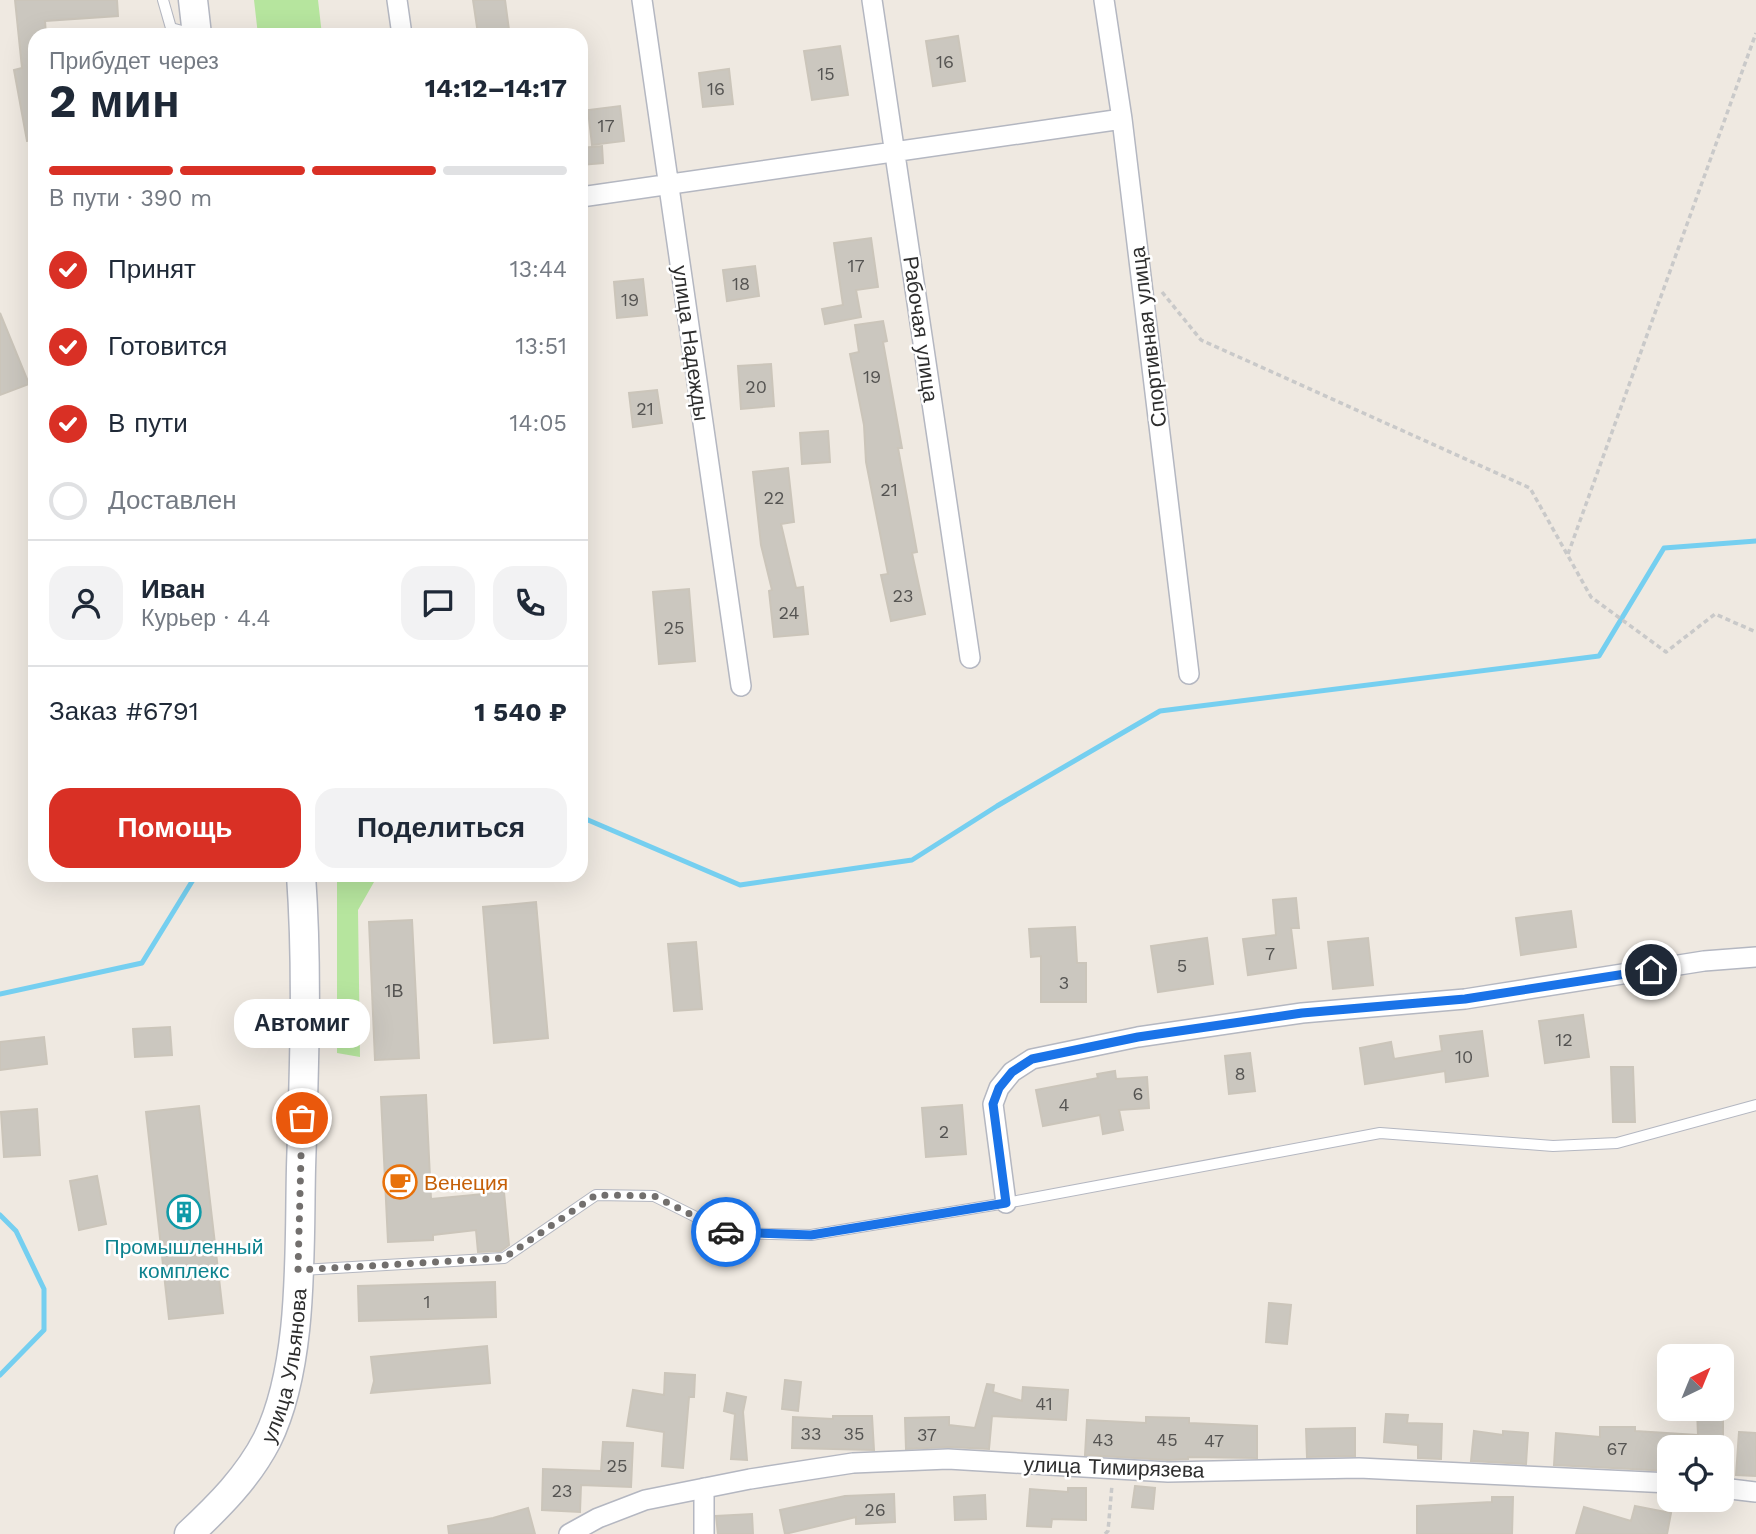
<!DOCTYPE html>
<html lang="ru">
<meta charset="utf-8">
<style>
:root{--surface:#fff;--page:#f2f2f3;--text:#1f2937;--muted:#747a83;--line:#e0e1e3;--accent:#d93025}
body{margin:0;font-family:"Work Sans",sans-serif;background:var(--page);color:var(--text);height:100vh;display:flex;flex-direction:column;font-size:26px;white-space:nowrap}
*{box-sizing:border-box;margin:0}
p{font-size:23px;color:var(--muted)}
.icon{flex:none;width:38px;height:38px;fill:none;stroke:currentColor;stroke-width:2;stroke-linecap:round;stroke-linejoin:round}
.map{position:relative;flex:1;overflow:hidden}
.side{position:absolute;left:28px;top:28px;width:560px;height:854px;display:flex;flex-direction:column;background:var(--surface);border-radius:21px;box-shadow:0 7px 28px #0002}
.side>*{flex:none}
.needle{width:46px;rotate:43deg}
.tools{position:absolute;left:1657px;top:1344px;display:grid;gap:14px}
.tools a{display:grid;place-items:center;width:77px;height:77px;border-radius:14px;background:var(--surface);box-shadow:0 7px 28px #0002;font-size:35px}
.pin{position:absolute;display:grid;place-items:center;width:60px;height:60px;color:#fff;margin:-30px;border:4px solid #fff;border-radius:50%;box-shadow:0 2px 7px #0007}
.courier{position:absolute;display:grid;place-items:center;width:70px;height:70px;margin:-35px;border:5px solid #1a73e8;border-radius:50%;background:#fff;color:#222;box-shadow:0 2px 9px #0007}
.bubble{position:absolute;height:49px;border-radius:21px;background:var(--surface);box-shadow:0 7px 28px #0002;font-size:23px;font-weight:700;line-height:49px;text-align:center}
.head em{font-style:normal;font-weight:700}
.head div{display:flex;flex-direction:column-reverse}
.head{display:flex;align-items:center;justify-content:space-between;height:119px;padding:0 21px}
h1{font-size:46px;font-weight:700;line-height:52px}
.bar{display:grid;grid-template-columns:repeat(4,1fr);gap:10px 7px;align-content:center;height:84px;padding:0 21px}
.bar i{height:9px;border-radius:5px;background:var(--line)}
.bar .on{background:var(--accent)}
.bar p{grid-column:span 4}
.line{display:flex;align-items:center;gap:18px;padding:0 21px;border-top:2px solid var(--line)}
.line div{flex:1}
.round{display:grid;place-items:center;flex:none;width:74px;height:74px;border-radius:21px;background:var(--page)}
ol{padding:0 21px;list-style:none}
li{display:flex;align-items:center;gap:21px;height:77px}
li p{margin-inline-start:auto}
li .icon{padding:7px;border-radius:50%;background:var(--accent);color:#fff;stroke-width:4}
li:last-child{color:var(--muted)}
li i{width:38px;height:38px;border:4px solid var(--line);border-radius:50%}
.button{display:flex;gap:14px;margin-top:auto;padding:14px 21px}
.button a{flex:1;height:80px;border-radius:21px;background:var(--accent);color:#fff;font-size:28px;font-weight:700;line-height:80px;text-align:center}
.button a+a{background:var(--page);color:var(--text)}
.map>svg:first-child{display:block}
.green{fill:#b6e59e}
.lines{fill:none;stroke-linecap:round;stroke-linejoin:round}
.stream{stroke:#75cff0;stroke-width:5}
.building{fill:#cbc7bf;stroke:#cbc5ba;stroke-width:2}
.service-casing{stroke:#b4b7c1;stroke-width:12}
.minor-casing{stroke:#b4b7c1;stroke-width:22}
.secondary-casing{stroke:#b4b7c1;stroke-width:31}
.path{stroke:#c9c9c9;stroke-width:3.5;stroke-dasharray:5 3.5;stroke-linecap:butt}
.service{stroke:#fff;stroke-width:10}
.minor{stroke:#fff;stroke-width:19}
.secondary{stroke:#fff;stroke-width:28}
.done{stroke:#726f6d;stroke-width:7;stroke-dasharray:0 12.6}
.route{stroke:#1a73e8;stroke-width:9}
.labels{text-anchor:middle;dominant-baseline:central;stroke-width:5;stroke-linejoin:round;paint-order:stroke}
.number-label{font-size:18px;fill:#555452}
.street-label{font-size:21px;fill:#2e2e2e;stroke:#fff}
.food-label{font-size:21px;fill:#c56008;stroke:#fff;text-anchor:start}
.culture-label{font-size:21px;fill:#0d838f;stroke:#fff}
</style>
<div class="map">
<svg width="1756" height="1534" viewBox="0 0 1756 1534">
<rect width="100%" height="100%" fill="#efe9e1"/>
<!-- green -->
<path class="green" d="M254 0H318L322 35H258Z
M337 875H378L358 910 360 1057 337 1053Z"/>
<g class="lines">
<!-- stream -->
<path class="stream" d="M581 817 740 885 912 860 997 806 1160 711 1599 656 1664 548 1756 541
M0 994 142 963 196 875
M0 1215 16 1231 44 1289V1330L0 1375"/>
</g>
<!-- building -->
<path class="building" d="M15 0H117L118 16 45 21 46 35H35V140L27 141 14 70 22 68Z
M473 0H505L509 30 478 34Z
M958 36 965 81 933 86 926 41Z
M840 46 848 95 812 100 804 51Z
M729 69 733 104 703 107 699 73Z
M620 106 624 141 592 145 588 110Z
M602 146 603 163 581 165V148Z
M871 238 878 287 856 290 861 317 825 324 822 309 843 305 834 243Z
M755 266 759 296 727 301 723 270Z
M643 279 647 315 617 318 614 282Z
M0 313 29 384 0 395Z
M883 321 887 341 883 342 902 448H898L917 552 912 553 925 614 891 621 881 575 888 574 866 462 864 425 850 354 859 352 855 325Z
M771 364 774 406 741 409 738 366Z
M657 390 662 423 633 427 629 393Z
M828 431 830 462 802 464 800 433Z
M788 468 794 522 781 524 796 588 803 587 808 634 774 637 769 591 772 590 761 545 753 472Z
M689 589 695 661 659 664 653 592Z
M1296 898 1299 928H1291L1296 968 1248 975 1243 939 1276 935 1273 900Z
M536 902 548 1038 494 1043 483 907Z
M1571 911 1576 947 1521 955 1516 918Z
M412 920 419 1058 375 1060 369 922Z
M1075 927 1077 963H1086V1002H1041V956L1031 957 1029 929Z
M1207 938 1213 984 1158 992 1151 946Z
M1368 938 1373 985 1333 989 1328 942Z
M696 942 702 1009 674 1011 668 944Z
M1583 1015 1589 1057 1545 1063 1539 1021Z
M170 1027 172 1055 135 1057 133 1029Z
M1482 1031 1488 1076 1446 1082 1445 1071 1365 1084 1360 1048 1391 1042 1394 1059 1442 1051 1440 1036Z
M44 1037 47 1064 0 1070V1042Z
M1250 1053 1255 1091 1229 1094 1225 1056Z
M1611 1067H1633L1635 1122H1613Z
M1115 1071 1116 1079 1147 1077 1149 1108 1119 1110 1123 1130 1103 1134 1100 1115 1043 1126 1036 1090 1098 1078 1097 1074Z
M426 1095 431 1199 504 1192 509 1245 501 1251 478 1252 476 1230 433 1235V1240L388 1242 381 1097Z
M962 1105 966 1154 926 1157 922 1108Z
M199 1106 223 1313 169 1319 146 1112Z
M37 1109 40 1155 4 1157 1 1112Z
M97 1176 106 1224 79 1230 70 1181Z
M495 1282 496 1317 359 1321 358 1286Z
M1269 1303 1291 1305 1287 1344 1266 1342Z
M487 1346 490 1383 371 1393 374 1381 371 1357Z
M665 1373 695 1375 694 1397H689L683 1468 662 1466 664 1432 627 1426 633 1390 664 1395Z
M785 1380 801 1382 798 1411 782 1409Z
M987 1384 994 1385 993 1392 1022 1401 1023 1387 1068 1390 1066 1420 992 1416 989 1449 949 1447 906 1449 905 1418 949 1417V1425L975 1428Z
M727 1393 746 1397 743 1412 747 1460 731 1459 735 1414 724 1411Z
M1697 1409H1723V1439H1706V1447H1670V1471L1554 1465 1556 1433 1600 1437V1427H1635V1431L1698 1435Z
M1386 1414 1408 1415 1407 1423 1442 1424 1441 1459 1418 1458V1445L1384 1442Z
M833 1416H872L874 1450 792 1448 793 1417 833 1419Z
M1146 1417 1189 1418V1423L1257 1426V1458L1188 1457V1459L1168 1460 1085 1455 1087 1420 1146 1423Z
M1355 1428V1456L1307 1457 1306 1429Z
M1474 1431 1503 1435V1431L1528 1433 1526 1464 1471 1461Z
M1739 1432 1756 1433V1476L1736 1475Z
M603 1442 633 1443 631 1487 581 1485 580 1512 542 1510 543 1469 601 1471Z
M1135 1486 1155 1488 1153 1509 1132 1507Z
M1068 1488H1086V1520L1052 1519 1051 1527 1027 1526 1030 1489 1068 1492Z
M894 1494 895 1522 856 1524V1517L785 1534 780 1510 845 1496Z
M985 1495 986 1519 955 1520 954 1497Z
M1492 1497H1513L1512 1534H1417V1506L1492 1502Z
M1635 1506 1671 1513 1667 1534H1576L1584 1507 1631 1521Z
M528 1508 535 1534H449L448 1526 493 1518Z
M752 1514 753 1534H718L716 1516Z"/>
<g class="lines">
<defs>
<path id="service" d="M163 0 171 28 193 34
M302 1270 504 1258 596 1195 654 1196 728 1233 811 1235 1006 1203 1380 1133 1553 1146 1617 1143 1756 1105"/>
<path id="minor" d="M397 0 402 35
M642 0 741 686
M872 0 970 658
M1104 0 1122 119 1189 674
M581 197 1122 119
M1006 1203 993 1104 999 1088 1012 1072 1032 1059 1138 1037 1302 1013 1465 999 1704 961 1756 957
M704 1488V1534
M1722 1488 1756 1492
M569 1534 598 1518 645 1500 750 1479 853 1463 948 1459 1168 1472 1359 1468 1670 1483"/>
<g id="secondary">
<path d="M193 0 197 35"/>
<path id="s1" d="M189 1534C219 1506 248 1477 267 1440 304 1365 299 1251 301 1168 304 1070 308 972 301 875"/>
</g>
</defs>
<!-- service casing -->
<use href="#service" class="service-casing"/>
<!-- minor casing -->
<use href="#minor" class="minor-casing"/>
<!-- secondary casing -->
<use href="#secondary" class="secondary-casing"/>
<!-- path -->
<path class="path" d="M1162 292 1201 340 1530 488 1591 597 1666 652 1715 614 1756 632
M1568 554 1756 33
M1105 1534 1108 1531 1112 1485"/>
<!-- service -->
<use href="#service" class="service"/>
<!-- minor -->
<use href="#minor" class="minor"/>
<!-- secondary -->
<use href="#secondary" class="secondary"/>
</g>
<g class="lines">
<!-- done -->
<path class="done" d="M302 1118 298 1270 504 1258 596 1195 654 1196 726 1232"/>
<!-- route -->
<path class="route" d="M726 1232 811 1235 1006 1203 993 1104 999 1088 1012 1072 1032 1059 1138 1037 1302 1013 1465 999 1651 970"/>
</g>
<!-- icons -->
<defs>
<symbol id="cafe-ring" viewBox="-11 -11 22 22"><circle r="9.5" fill="#fff" stroke="#e8710a" stroke-width="1.5"/><path d="M-5.5-4.5H6V0H3Q3 3.5 0 3.5H-2.5Q-5.5 3.5-5.5 0ZM3-3.2v2h1.7v-2ZM-6 4.5H4V6H-6Z" fill="#e8710a"/></symbol>
<symbol id="building-ring" viewBox="-11 -11 22 22"><circle r="9.5" fill="#fff" stroke="#0f9aa8" stroke-width="1.5"/><path d="M-4-6H4V6H1V3H-1V6H-4ZM-2.5-4.3h1.7v1.8h-1.7ZM.8-4.3h1.7v1.8H.8ZM-2.5-1h1.7V.8h-1.7ZM.8-1h1.7V.8H.8Z" fill="#0f9aa8"/></symbol>
</defs>
<g fill-rule="evenodd">
<use href="#cafe-ring" x="381" y="1163" width="38" height="38"/>
<use href="#building-ring" x="165" y="1193" width="38" height="38"/>
</g>
<g class="labels">
<!-- number labels -->
<g class="number-label">
<text x="945" y="61">16</text>
<text x="826" y="73">15</text>
<text x="716" y="88">16</text>
<text x="606" y="125">17</text>
<text x="856" y="265">17</text>
<text x="741" y="283">18</text>
<text x="630" y="299">19</text>
<text x="872" y="376">19</text>
<text x="756" y="386">20</text>
<text x="645" y="408">21</text>
<text x="889" y="489">21</text>
<text x="774" y="497">22</text>
<text x="903" y="595">23</text>
<text x="789" y="612">24</text>
<text x="674" y="627">25</text>
<text x="1270" y="953">7</text>
<text x="1182" y="965">5</text>
<text x="1064" y="982">3</text>
<text x="394" y="990">1В</text>
<text x="1564" y="1039">12</text>
<text x="1464" y="1056">10</text>
<text x="1240" y="1073">8</text>
<text x="1138" y="1093">6</text>
<text x="1064" y="1104">4</text>
<text x="944" y="1131">2</text>
<text x="427" y="1301">1</text>
<text x="1044" y="1403">41</text>
<text x="811" y="1433">33</text>
<text x="854" y="1433">35</text>
<text x="927" y="1434">37</text>
<text x="1103" y="1439">43</text>
<text x="1167" y="1439">45</text>
<text x="1214" y="1440">47</text>
<text x="1617" y="1448">67</text>
<text x="617" y="1465">25</text>
<text x="562" y="1490">23</text>
<text x="875" y="1509">26</text>
</g>
<!-- street labels -->
<g class="street-label">
<text transform="translate(921 329) rotate(82)">Рабочая улица</text>
<text transform="translate(1148 337) rotate(-97)">Спортивная улица</text>
<text transform="translate(691 343) rotate(82)">улица Надежды</text>
<text stroke="none"><textPath href="#s1" startOffset="200">улица Ульянова</textPath></text>
<text transform="translate(1114 1467) rotate(2)">улица Тимирязева</text>
</g>
<!-- food labels -->
<g class="food-label">
<text x="424" y="1182">Венеция</text>
</g>
<!-- culture labels -->
<g class="culture-label">
<text x="184" y="1246">Промышленный<tspan x="184" dy="24">комплекс</tspan></text>
</g>
</g>
</svg>
<div class="tools">
<a><svg class="needle" viewBox="-14 -14 28 28"><path d="M0-13l5 13h-10z" fill="#e53935"/><path d="M0 13l5-13h-10z" fill="#747a83"/></svg></a>
<a><svg class="icon" aria-label="locate" viewBox="0 0 24 24"><circle cx="12" cy="12" r="6"/><path d="M12 2v4M12 18v4M2 12h4M18 12h4"/></svg></a>
</div>
<div class="pin" style="left:302px;top:1118px;background:#ea580c"><svg class="icon" aria-label="bag" viewBox="0 0 24 24"><path d="M5 8h14l-1 12H6zM9 8a3 3 0 0 1 6 0"/></svg></div>
<div class="pin" style="left:1651px;top:970px;background:#1f2937"><svg class="icon" aria-label="home" viewBox="0 0 24 24"><path d="M3 11l9-7 9 7M6 9v11h12V9"/></svg></div>
<div class="courier" style="left:726px;top:1232px"><svg class="icon" aria-label="car" viewBox="0 0 24 24"><path d="M5 17H2v-5l4-1 3-4h7l3 4 3 1v5h-3M9 17h6M6 11h13"/><circle cx="7" cy="17" r="2"/><circle cx="17" cy="17" r="2"/></svg></div>
<div class="bubble" style="left:234px;top:999px;width:136px">Автомиг</div>
<section class="side">
<div class="head"><div><h1>2 мин</h1><p>Прибудет через</p></div><em>14:12–14:17</em></div>
<div class="bar"><i class="on"></i><i class="on"></i><i class="on"></i><i></i><p>В пути · 390 m</p></div>
<ol>
<li><svg class="icon" aria-label="check" viewBox="0 0 24 24"><path d="M5 12l5 5 9-10"/></svg>Принят<p>13:44</p></li>
<li><svg class="icon" aria-label="check" viewBox="0 0 24 24"><path d="M5 12l5 5 9-10"/></svg>Готовится<p>13:51</p></li>
<li><svg class="icon" aria-label="check" viewBox="0 0 24 24"><path d="M5 12l5 5 9-10"/></svg>В пути<p>14:05</p></li>
<li><i></i>Доставлен</li>
</ol>
<div class="line" style="height:126px"><a class="round"><svg class="icon" aria-label="person" viewBox="0 0 24 24"><circle cx="12" cy="8" r="4"/><path d="M4 21q1-7 8-7t8 7"/></svg></a><div><b>Иван</b><p>Курьер · 4.4</p></div><a class="round"><svg class="icon" aria-label="chat" viewBox="0 0 24 24"><path d="M4 5h16v11H9l-5 4z"/></svg></a><a class="round"><svg class="icon" aria-label="phone" viewBox="0 0 24 24"><path d="M5 4h4l2 5-3 2q2 4 5 5l2-3 5 2v4C11 20 4 13 5 4z"/></svg></a></div>
<div class="line" style="height:91px"><div>Заказ #6791</div><b>1 540 ₽</b></div>
<div class="button"><a>Помощь</a><a>Поделиться</a></div>
</section>
</div>
